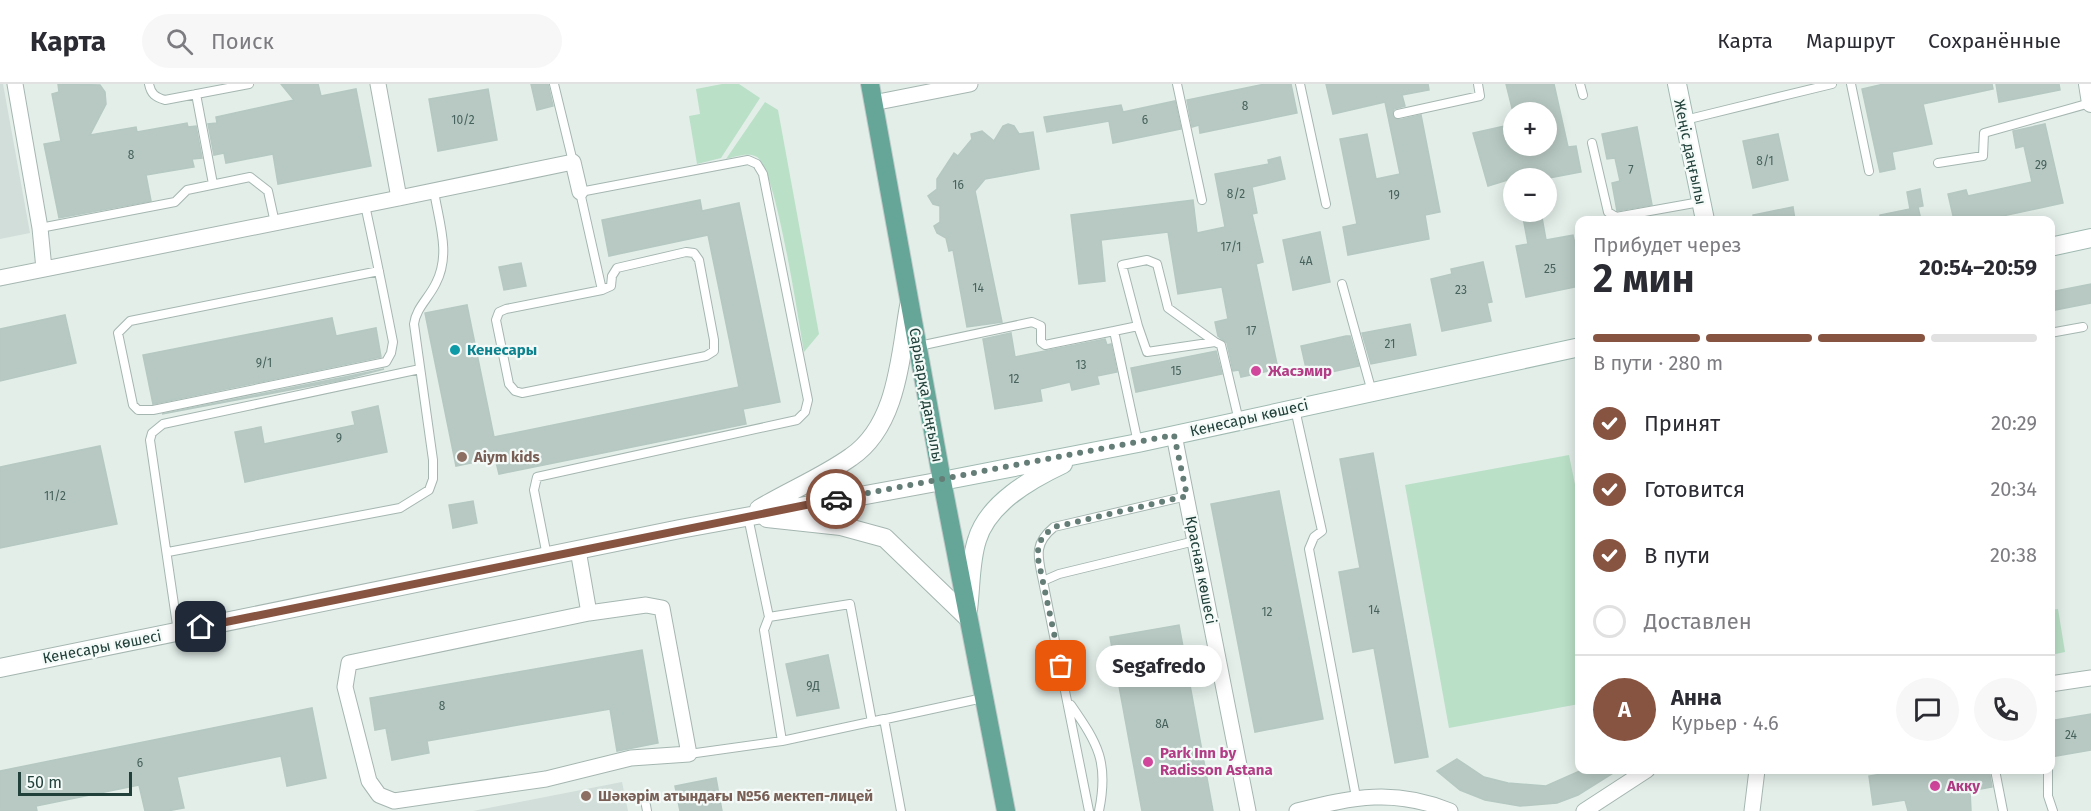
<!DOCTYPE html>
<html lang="ru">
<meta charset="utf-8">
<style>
:root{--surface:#fff;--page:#f7f7f7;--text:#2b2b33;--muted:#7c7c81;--line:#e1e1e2;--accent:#885442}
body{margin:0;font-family:"Fira Sans",sans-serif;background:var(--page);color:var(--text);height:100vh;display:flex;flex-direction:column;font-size:22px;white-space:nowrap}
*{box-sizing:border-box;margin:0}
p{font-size:20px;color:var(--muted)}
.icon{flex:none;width:33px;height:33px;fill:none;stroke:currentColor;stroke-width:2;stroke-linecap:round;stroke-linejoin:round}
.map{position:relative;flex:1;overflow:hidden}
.sheet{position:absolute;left:1575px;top:132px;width:480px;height:558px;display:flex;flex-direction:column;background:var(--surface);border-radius:12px;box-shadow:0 3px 15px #0003}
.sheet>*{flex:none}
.fabs{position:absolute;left:1503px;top:18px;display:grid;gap:12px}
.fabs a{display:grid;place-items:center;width:54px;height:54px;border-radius:50%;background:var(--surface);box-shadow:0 3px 15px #0003;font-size:30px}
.scale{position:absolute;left:18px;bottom:15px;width:114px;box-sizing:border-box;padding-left:6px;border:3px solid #21403a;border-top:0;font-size:16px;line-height:21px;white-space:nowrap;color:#21403a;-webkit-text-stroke:4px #f4faf7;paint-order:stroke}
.pin{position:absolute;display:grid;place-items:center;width:51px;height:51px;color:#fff;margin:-26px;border-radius:12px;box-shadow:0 3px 9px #0006}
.courier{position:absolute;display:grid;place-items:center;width:60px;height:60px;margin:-30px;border:4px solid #885442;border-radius:50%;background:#fff;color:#222;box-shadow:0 2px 8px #0007}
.bubble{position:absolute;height:42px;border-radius:21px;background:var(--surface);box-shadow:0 3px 15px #0003;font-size:20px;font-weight:700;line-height:42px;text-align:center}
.summary em{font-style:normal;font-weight:700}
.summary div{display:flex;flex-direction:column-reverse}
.summary{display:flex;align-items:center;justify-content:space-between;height:102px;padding:0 18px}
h1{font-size:39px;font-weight:700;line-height:45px}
.bar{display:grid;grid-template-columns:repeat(4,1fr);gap:9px 6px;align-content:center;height:72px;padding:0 18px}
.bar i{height:8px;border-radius:4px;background:var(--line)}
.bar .on{background:var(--accent)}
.bar p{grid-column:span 4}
.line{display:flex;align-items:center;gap:15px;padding:0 18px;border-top:2px solid var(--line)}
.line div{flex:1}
.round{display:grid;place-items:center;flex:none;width:63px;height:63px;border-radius:32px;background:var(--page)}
ol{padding:0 18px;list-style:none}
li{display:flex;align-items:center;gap:18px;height:66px}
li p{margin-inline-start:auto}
li .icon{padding:6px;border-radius:50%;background:var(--accent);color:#fff;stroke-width:4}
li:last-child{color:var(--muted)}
li i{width:33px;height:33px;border:3px solid var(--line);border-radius:50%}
header{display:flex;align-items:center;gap:36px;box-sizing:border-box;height:84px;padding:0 30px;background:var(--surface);border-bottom:2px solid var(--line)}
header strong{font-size:28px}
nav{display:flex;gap:33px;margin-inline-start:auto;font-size:21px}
.search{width:420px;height:54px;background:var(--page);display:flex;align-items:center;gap:15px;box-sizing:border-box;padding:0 21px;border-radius:33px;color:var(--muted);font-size:22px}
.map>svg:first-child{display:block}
.built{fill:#d1ded9}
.green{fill:#bae0c7}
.building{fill:#b8c9c3;stroke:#b5c8c1;stroke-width:1.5}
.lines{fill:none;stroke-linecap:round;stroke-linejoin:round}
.service-casing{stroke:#a5b6b1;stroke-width:10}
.minor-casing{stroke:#a5b6b1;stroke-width:17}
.tertiary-casing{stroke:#a5b6b1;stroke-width:20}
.secondary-casing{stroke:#a0bab2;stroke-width:20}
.primary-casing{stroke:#c1cac8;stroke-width:20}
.service{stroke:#fff;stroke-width:8}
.minor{stroke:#fff;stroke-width:15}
.tertiary{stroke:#fff;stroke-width:18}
.secondary{stroke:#fff;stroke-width:18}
.primary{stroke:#65a699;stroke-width:18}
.done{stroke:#657d77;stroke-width:6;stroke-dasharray:0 10.8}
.route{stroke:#885442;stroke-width:8}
.culture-dot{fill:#0f9aa8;stroke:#f4faf7;stroke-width:2}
.hotel-dot{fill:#d1479c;stroke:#f4faf7;stroke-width:2}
.education-dot{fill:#8d6e63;stroke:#f4faf7;stroke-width:2}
.labels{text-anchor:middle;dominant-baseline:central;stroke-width:4.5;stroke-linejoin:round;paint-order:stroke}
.number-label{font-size:12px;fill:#47625c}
.street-label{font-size:15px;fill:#21403a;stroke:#f4faf7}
.culture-label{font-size:15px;font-weight:bold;fill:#0d838f;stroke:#f4faf7;text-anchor:start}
.hotel-label{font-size:15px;font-weight:bold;fill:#b23c85;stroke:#f4faf7;text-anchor:start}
.education-label{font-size:15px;font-weight:bold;fill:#785e54;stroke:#f4faf7;text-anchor:start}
</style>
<header>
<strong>Карта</strong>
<div class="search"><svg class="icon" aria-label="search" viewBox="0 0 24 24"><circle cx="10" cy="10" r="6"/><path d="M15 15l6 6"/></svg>Поиск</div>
<nav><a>Карта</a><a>Маршрут</a><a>Сохранённые</a></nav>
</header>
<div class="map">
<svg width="2091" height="727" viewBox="0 0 2091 727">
<rect width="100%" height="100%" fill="#e3eee9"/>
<!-- built -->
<path class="built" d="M0 0H3L30 149 0 155Z
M622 698 628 727H473Z"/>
<!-- green -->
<path class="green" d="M722 0H739L760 14 721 74 697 80 689 32 700 30 696 5Z
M765 18 778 26 819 250 804 268C799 240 776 84 757 73 748 68 735 73 726 75Z
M1569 371 1580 425 1579 620 1449 644 1405 401Z
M2058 525 2065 568 2051 571V526Z"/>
<!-- building -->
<path class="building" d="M58 0 100 1 105 8 106 20 90 51 136 43 137 48 187 39 188 43 196 42 202 74 192 75 194 83 146 91 151 117 59 134 44 60 61 57 52 10 59 8Z
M281 0H318L321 12 356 5 371 82 278 100 273 70 226 79 224 69 214 71 208 40 217 39 216 33 294 16Z
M531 0H548L553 22 537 26Z
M1265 0H1291L1297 29 1200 49 1199 41 1192 43 1187 16Z
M1326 0H1428L1429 6 1402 11 1405 22 1394 25 1392 31 1399 36 1421 31 1440 128 1425 131 1429 155 1348 171 1343 143 1357 140 1340 55 1367 50 1376 95 1400 90 1385 18 1333 30Z
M1506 0H1554L1568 63 1576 62 1581 88 1549 94H1514L1488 102 1473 49 1514 40V62H1546V28H1513Z
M1884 0H1992L1993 5 1923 20 1932 60 1892 68 1895 85 1880 88 1862 5Z
M1996 0H2059L2060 6 1999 18Z
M488 5 497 56 438 67 429 15Z
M1175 17 1181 45 1113 59 1109 37 1047 48 1044 33 1121 21 1123 28Z
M1008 40 1014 42 1019 50 1033 48 1039 85 985 95 975 107 1002 238 967 243 953 166 949 167 946 154 937 149 934 142 940 138V122L933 120 928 112 937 105V95L954 69 958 72 972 55 971 50 982 47 994 57 1003 42Z
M2045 40 2063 119 1984 136H1954L1948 110 1966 106 1968 112 2032 98 2024 62 2016 64 2013 47Z
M1637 43 1652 121 1617 127 1612 99 1620 97 1615 74 1607 75 1602 50Z
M1778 50 1788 96 1753 104 1743 57Z
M1280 73 1285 95 1252 103 1257 129 1252 130 1263 178 1256 180 1278 285 1241 293 1239 286 1233 287 1227 259 1218 252 1215 238 1228 235 1222 203 1178 210 1168 148 1101 156 1105 197 1079 200 1071 131 1193 116 1197 149 1225 143 1215 90 1269 80 1268 76Z
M1920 105 1923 122 1918 123 1921 136H1880V131L1910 125 1907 108Z
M700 116 702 127 739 119 780 318 743 325 746 340 499 390 495 374 456 382 425 229 467 221 494 353 739 303 708 151 609 172 602 136Z
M1793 123 1795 136H1754L1753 131Z
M1522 128H1541L1546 156 1573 151 1577 169 1580 168V202L1526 213 1516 162 1528 160Z
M1320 148 1330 198 1293 206 1283 156Z
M1483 178 1492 218 1487 219 1491 237 1442 247 1431 195 1452 190 1451 185Z
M521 179 526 202 504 206 499 183Z
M2091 200V219L2050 227V208Z
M65 231 76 279 0 297V245Z
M332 234 336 252 376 244 381 273 153 320 143 271Z
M1410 240 1416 271 1371 280 1362 249Z
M1011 249 1015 273 1105 255 1107 261 1111 260 1117 288 1097 292 1099 300 1072 306 1070 298 1040 305 1042 317 995 325 983 255Z
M1346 252H1350L1359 282 1308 293 1301 262Z
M1216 267 1222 290 1136 308 1131 284Z
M384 285 342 296 162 330Z
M378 322 387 368 245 398 235 348 261 343 264 360 355 341 352 328Z
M100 362 117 440 0 464V383Z
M1373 369 1428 673 1395 679 1374 564 1353 568 1339 488 1360 484 1340 375Z
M1279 407 1323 635 1255 648 1211 420Z
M473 417 477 439 453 444 449 421Z
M1179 541 1213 727H1142L1110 553Z
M642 566 658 659 617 667 610 625 427 657 429 669 392 676 386 644 375 646 370 614Z
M828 571 839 624 797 632 786 580Z
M312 624 326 694 287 702 281 672 177 693 184 724 167 727H145L139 701 36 722 37 727H0V687Z
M2091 630V666L2050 673V637Z
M1457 675 1484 693 1508 699 1546 702 1582 686H1618L1578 711 1557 719 1520 722 1485 716 1460 706 1437 687Z
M1906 686H1989L1992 703 1970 707 1971 727H1908L1905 716 1873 721 1869 692Z
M716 694 722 727H680L675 702Z"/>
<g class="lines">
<defs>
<path id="service" d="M149 0C151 10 155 13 165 16L249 0
M554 0 573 78
M1177 0 1202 116
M1300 0 1326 120
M1580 0 1583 11
M1851 0 1869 87
M196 10 213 100
M1398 30 1480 12 1478 0
M1685 36 1832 0
M1592 59 1608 128 1616 133 1700 118
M1938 79 1983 72 1984 49 2090 19
M365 121C375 167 384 212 393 258L391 269 386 278 153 326H138L133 321 118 249 130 237 379 187
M40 144 175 118 187 106 250 93 268 107 275 139
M686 168 694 169 699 176 714 256V267L706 272 522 309 515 307 509 300 496 236 499 228 506 225 602 206 611 202 612 192 617 184Z
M1342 200 1372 308
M1138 242 1122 181 1147 176 1157 180 1168 224 1215 258
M2050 249 2083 243
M919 262 1032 238 1041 242V258L1045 261 1114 247
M1295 325 1322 447 1314 453 1309 465 1356 713
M1138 359 1114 247 1138 242 1147 268 1215 258 1221 261 1239 337
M748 433 769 533 850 520 872 638 983 614
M168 468 400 424 429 406 433 395V376L414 240C416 224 429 214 436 199 451 170 439 139 434 107
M547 472 534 406 537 393 797 336 805 328 808 316 763 90 757 80 748 76 580 108 602 206
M1043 497C1038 473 1033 460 1054 443L1187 412
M769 533 764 546 782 657
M178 548 150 356 152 349 163 340 420 285
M1071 621C1098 660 1109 678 1099 727
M689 670 782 657 884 635 901 727
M1995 686 2003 727
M2048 686V712L2053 727
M645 716 647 727
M1089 727 1043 497 1059 490 1195 457"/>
<path id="minor" d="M15 0 40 144 44 185
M378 0 399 114 573 78 580 108
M873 19 970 0
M0 194 399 114
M1174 351 1248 727
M578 466 589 529
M646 521 662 524 689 670 631 674 546 695 394 717 379 711 369 697 345 603 349 579 589 529Z
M2050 600 2091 594
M1297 727C1354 713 1394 704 1450 727
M1584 727 1647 686
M1752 727 1757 686"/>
<path id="tertiary" d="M2088 0 2091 19
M759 425C789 407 823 393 851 373 898 341 900 272 909 222
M767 434 841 442 885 454 967 533
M0 584 680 445 942 397"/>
<path id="secondary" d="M1677 0 1705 136
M2050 163 2091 154
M942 397 1138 359 1580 263
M968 526C971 503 970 477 977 456 988 419 1031 395 1063 380"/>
<path id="primary" d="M870 0 942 397 1006 727"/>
</defs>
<!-- service casing -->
<use href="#service" class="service-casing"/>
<!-- minor casing -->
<use href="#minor" class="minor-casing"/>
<!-- tertiary casing -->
<use href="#tertiary" class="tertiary-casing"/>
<!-- secondary casing -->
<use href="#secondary" class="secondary-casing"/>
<!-- primary casing -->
<use href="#primary" class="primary-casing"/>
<!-- service -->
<use href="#service" class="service"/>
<!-- minor -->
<use href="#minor" class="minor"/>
<!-- tertiary -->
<use href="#tertiary" class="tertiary"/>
<!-- secondary -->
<use href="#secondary" class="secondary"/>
<!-- primary -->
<use href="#primary" class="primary"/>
</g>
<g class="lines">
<!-- done -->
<path class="done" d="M836 415 1174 351 1187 412 1054 443 1042 453 1037 470 1061 582"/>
<!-- route -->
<path class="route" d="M201 543 836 415"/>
</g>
<!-- markers -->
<circle class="culture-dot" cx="455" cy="266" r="6"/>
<g class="hotel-dot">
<circle cx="1256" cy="287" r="6"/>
<circle cx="1148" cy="678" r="6"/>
<circle cx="1935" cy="702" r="6"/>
</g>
<g class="education-dot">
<circle cx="462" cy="373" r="6"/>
<circle cx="586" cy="712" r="6"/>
</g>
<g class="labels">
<!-- number labels -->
<g class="number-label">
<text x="1245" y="22">8</text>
<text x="463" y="36">10/2</text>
<text x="1145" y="36">6</text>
<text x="131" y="71">8</text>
<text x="1765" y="77">8/1</text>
<text x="2041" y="81">29</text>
<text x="1631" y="86">7</text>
<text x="958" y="101">16</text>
<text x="1236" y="110">8/2</text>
<text x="1394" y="111">19</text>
<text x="1231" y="163">17/1</text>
<text x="1306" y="177">4А</text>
<text x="1550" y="185">25</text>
<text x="978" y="204">14</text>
<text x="1461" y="206">23</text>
<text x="1251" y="247">17</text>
<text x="1390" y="260">21</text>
<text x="264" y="279">9/1</text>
<text x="1081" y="281">13</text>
<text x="1176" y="287">15</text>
<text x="1014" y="295">12</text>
<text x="339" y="354">9</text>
<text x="55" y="412">11/2</text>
<text x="1374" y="526">14</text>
<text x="1267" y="528">12</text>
<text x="813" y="602">9Д</text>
<text x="442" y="622">8</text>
<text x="1162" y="640">8А</text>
<text x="2071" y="651">24</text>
<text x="140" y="679">6</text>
</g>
<!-- street labels -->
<g class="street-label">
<text transform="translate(1690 68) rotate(78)">Жеңіс даңғылы</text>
<text transform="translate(926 311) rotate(80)">Сарыарқа даңғылы</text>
<text transform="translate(1249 334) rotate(-13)">Кенесары көшесі</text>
<text transform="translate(1201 486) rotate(79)">Красная көшесі</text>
<text transform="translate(102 563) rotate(-11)">Кенесары көшесі</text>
</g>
<!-- culture labels -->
<g class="culture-label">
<text x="467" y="266">Кенесары</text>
</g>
<!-- hotel labels -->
<g class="hotel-label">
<text x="1268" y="287">Жасэмир</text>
<text x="1160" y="669">Park Inn by<tspan x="1160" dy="17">Radisson Astana</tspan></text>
<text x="1947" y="702">Акку</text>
</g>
<!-- education labels -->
<g class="education-label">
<text x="474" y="373">Aiym kids</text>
<text x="598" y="712">Шәкәрім атындағы №56 мектеп-лицей</text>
</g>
</g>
</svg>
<div class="fabs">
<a>+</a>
<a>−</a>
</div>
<div class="scale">50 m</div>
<div class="pin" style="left:1061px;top:582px;background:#ea580c"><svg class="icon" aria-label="bag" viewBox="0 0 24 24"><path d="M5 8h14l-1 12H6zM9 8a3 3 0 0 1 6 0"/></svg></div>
<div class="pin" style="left:201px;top:543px;background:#1f2937"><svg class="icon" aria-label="home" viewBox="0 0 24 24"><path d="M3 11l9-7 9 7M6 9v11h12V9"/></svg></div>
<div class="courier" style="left:836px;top:415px"><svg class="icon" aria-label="car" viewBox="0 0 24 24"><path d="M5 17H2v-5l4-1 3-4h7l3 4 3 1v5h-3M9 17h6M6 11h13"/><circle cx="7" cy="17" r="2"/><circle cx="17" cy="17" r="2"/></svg></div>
<div class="bubble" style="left:1096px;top:561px;width:126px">Segafredo</div>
<section class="sheet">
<div class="summary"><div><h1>2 мин</h1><p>Прибудет через</p></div><em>20:54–20:59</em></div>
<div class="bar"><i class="on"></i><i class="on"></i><i class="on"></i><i></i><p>В пути · 280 m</p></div>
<ol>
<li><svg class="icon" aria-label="check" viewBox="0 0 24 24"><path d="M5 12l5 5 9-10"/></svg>Принят<p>20:29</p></li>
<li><svg class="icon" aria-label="check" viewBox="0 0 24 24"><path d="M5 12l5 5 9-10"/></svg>Готовится<p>20:34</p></li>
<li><svg class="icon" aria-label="check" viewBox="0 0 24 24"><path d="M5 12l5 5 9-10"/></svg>В пути<p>20:38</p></li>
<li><i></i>Доставлен</li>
</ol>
<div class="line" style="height:108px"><b class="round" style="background:var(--accent);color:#fff">А</b><div><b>Анна</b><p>Курьер · 4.6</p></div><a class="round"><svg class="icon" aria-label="chat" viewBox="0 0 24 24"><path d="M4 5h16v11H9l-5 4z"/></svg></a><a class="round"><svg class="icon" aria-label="phone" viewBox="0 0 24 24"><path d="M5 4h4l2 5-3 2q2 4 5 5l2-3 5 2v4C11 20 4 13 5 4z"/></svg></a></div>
</section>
</div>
